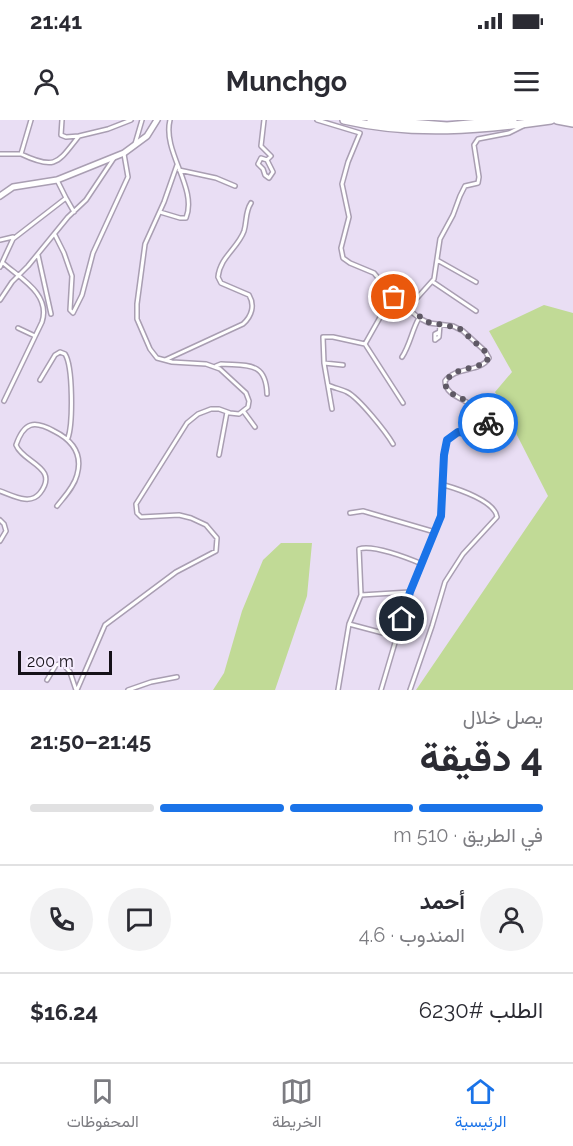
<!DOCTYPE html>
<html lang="ar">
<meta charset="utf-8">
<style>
:root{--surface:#fff;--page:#f2f2f3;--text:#2b2b33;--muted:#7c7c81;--line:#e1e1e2;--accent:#1a73e8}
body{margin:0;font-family:Raleway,Vazirmatn,sans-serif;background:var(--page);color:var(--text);direction:rtl;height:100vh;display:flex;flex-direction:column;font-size:22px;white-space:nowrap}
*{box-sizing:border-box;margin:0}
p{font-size:20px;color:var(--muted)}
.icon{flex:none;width:33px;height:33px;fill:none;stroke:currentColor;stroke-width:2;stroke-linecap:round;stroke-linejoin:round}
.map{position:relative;height:570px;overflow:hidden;direction:ltr}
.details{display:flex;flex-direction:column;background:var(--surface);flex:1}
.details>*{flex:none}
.scale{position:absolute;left:18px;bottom:15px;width:94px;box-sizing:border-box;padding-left:6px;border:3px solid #151118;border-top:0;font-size:16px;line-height:21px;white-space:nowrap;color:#151118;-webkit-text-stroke:4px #f5ecfe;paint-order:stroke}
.pin{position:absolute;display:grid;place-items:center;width:51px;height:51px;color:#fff;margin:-26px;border:3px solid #fff;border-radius:50%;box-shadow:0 2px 6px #0007}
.courier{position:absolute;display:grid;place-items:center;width:60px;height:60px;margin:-30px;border:4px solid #1a73e8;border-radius:50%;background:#fff;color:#222;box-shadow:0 2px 8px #0007}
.headline em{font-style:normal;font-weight:700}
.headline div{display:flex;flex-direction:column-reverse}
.headline{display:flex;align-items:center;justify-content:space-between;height:102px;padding:0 30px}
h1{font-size:39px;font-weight:700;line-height:45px}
.bar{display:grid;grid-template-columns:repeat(4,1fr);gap:9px 6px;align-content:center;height:72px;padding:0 30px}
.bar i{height:8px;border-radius:4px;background:var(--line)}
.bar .on{background:var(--accent)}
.bar p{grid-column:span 4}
.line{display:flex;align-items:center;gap:15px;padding:0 30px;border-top:2px solid var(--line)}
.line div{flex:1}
.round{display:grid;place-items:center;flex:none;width:63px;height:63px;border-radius:32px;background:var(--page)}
.status{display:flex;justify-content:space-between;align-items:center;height:42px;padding:0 30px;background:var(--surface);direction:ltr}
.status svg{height:16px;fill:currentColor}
header{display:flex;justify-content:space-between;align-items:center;height:78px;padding:0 30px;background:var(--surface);font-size:27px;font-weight:700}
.tabs{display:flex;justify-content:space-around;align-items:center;height:84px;border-top:2px solid var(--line);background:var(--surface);font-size:16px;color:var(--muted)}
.tabs a{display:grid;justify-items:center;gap:3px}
.tabs .on{color:var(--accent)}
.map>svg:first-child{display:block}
.green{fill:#c1da96}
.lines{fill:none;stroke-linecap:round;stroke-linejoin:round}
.street-casing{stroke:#a99eb2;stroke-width:6}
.primary-casing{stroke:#a99eb2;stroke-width:8}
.highway-casing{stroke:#a99eb2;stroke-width:10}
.street{stroke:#fff;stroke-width:3}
.primary{stroke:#fff;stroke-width:5}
.highway{stroke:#fff;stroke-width:7}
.done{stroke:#5f5965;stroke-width:6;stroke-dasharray:0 10.8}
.route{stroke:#1a73e8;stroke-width:8}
</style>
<div class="status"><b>21:41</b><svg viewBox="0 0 49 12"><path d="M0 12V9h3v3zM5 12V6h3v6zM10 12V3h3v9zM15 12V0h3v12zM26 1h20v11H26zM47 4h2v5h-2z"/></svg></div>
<header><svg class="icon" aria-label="menu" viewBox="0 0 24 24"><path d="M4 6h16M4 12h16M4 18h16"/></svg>Munchgo<svg class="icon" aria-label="person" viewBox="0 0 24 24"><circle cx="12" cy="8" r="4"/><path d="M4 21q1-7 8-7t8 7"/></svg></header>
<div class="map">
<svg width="573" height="570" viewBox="0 0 573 570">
<rect width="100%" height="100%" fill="#e9def4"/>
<!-- green -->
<path class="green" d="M544 185 573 193V570H416L548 376 495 272 512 252 489 211Z
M281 423H312L307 476 275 570H213L224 553 242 491 263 440Z"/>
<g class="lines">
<defs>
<path id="street" d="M31 0 21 34C57 51 58 42 79 16L108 9 131 0
M62 0 61 15 66 17 79 16
M264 0 261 26 271 36 267 40 273 52 269 58 265 55 263 49 258 44 261 38 267 40
M317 0 360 13 348 42 342 64 349 97 341 128 343 138 350 143 374 153 394 177 419 198 429 203 453 206 463 211 485 231 489 238C480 253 456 246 445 261 445 282 486 279 489 309L484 314 458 312 447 320 444 335 441 396 410 472 381 570
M135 24 142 0
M0 34H21
M179 50 216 58 235 66
M66 78 74 92
M160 92 180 98H186C198 68 162 32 170 0
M55 115 64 133 72 156 70 190 73 193 82 175 93 133 128 57 124 34
M0 120 13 117
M38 135 51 194
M437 140 476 162
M3 143C20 158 51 174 42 202L4 281
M0 147 13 119 66 78 57 60
M433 162 476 191
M394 177 391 178 365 224 403 283
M0 180 12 162 28 146 68 97 86 80 114 38
M406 186 417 178 434 159 440 119 453 95 460 76 465 66 478 63 479 57 474 25 478 19 509 13 523 6
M18 208 35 216
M439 212 435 214V220L439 217 440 205
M402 237C410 225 412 210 419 198
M165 240 243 204C252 196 255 185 249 175L221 163 218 157C220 137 238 128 244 111 247 101 245 92 251 83
M324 243 332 289
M343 245 324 243 323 217H333L365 224
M216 246 221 244C247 246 266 241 267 274
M40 260 55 235 60 232 65 234C73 246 73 303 68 318
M328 265C334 268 341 269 347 272 359 278 386 312 393 324
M244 292 255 307
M219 335 227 292
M0 371C12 375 30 386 40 373 60 347 23 343 16 325 24 302 34 300 54 311 72 320 83 334 77 355 74 367 64 377 57 386
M350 393 363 391 435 412
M0 400 4 404 6 411 0 421
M410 472 361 475 359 429C372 424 408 438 422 444
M349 504 398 517
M47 560 56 545 62 543 70 552 76 570
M77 570 105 505 176 452 216 431 217 418 206 405 191 398 179 395 141 397 137 393 136 384 187 303 198 294 211 289H219L230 293 239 294 248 287 249 281 246 273 220 249 206 244 172 242 157 238 150 229 137 199V184L145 124 164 82 177 45
M128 570 151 562 177 557
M338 570 349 504 361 475
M410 570 432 506 445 462 463 434 497 397C495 381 458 369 444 365"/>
<path id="primary" d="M0 76 13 67 57 60 124 33 147 16 157 0"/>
<path id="highway" d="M344 0C413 16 481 10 551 0
M371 0 447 6 513 0
M557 0 573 3"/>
</defs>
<!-- street casing -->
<use href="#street" class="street-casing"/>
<!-- primary casing -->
<use href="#primary" class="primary-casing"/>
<!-- highway casing -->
<use href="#highway" class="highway-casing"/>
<!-- street -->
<use href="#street" class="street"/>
<!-- primary -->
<use href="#primary" class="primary"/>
<!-- highway -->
<use href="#highway" class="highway"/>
</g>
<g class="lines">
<!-- done -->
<path class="done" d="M394 177 427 202 459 208 488 234 487 242C473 250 451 247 445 264 449 277 461 276 472 284 479 289 484 295 488 303"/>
<!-- route -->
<path class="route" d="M402 499 410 472 441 396 444 335 447 320 458 312 484 315 489 309 488 303"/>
</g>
</svg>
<div class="scale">200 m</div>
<div class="pin" style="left:394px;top:177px;background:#ea580c"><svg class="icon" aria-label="bag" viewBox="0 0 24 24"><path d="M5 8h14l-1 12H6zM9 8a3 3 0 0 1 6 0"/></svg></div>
<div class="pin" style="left:402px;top:499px;background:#1f2937"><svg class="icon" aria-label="home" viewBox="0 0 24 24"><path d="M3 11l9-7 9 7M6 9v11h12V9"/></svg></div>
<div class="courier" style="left:488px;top:303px"><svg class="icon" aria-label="bike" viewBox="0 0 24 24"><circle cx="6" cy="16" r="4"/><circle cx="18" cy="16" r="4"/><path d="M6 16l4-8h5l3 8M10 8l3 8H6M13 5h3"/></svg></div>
</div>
<section class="details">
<div class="headline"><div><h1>4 دقيقة</h1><p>يصل خلال</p></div><em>21:45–21:50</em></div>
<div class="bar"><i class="on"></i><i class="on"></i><i class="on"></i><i></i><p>في الطريق · 510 m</p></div>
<div class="line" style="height:108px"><a class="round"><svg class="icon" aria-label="person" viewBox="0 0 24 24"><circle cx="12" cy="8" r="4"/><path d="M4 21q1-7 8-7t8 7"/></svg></a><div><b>أحمد</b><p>المندوب · 4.6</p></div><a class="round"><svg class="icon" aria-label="chat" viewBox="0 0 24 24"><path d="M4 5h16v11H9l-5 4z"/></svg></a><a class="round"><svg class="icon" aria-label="phone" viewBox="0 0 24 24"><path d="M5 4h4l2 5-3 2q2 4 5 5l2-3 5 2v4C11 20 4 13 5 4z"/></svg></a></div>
<div class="line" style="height:78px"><div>الطلب #6230</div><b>$16.24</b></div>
</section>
<nav class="tabs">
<a class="on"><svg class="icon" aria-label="home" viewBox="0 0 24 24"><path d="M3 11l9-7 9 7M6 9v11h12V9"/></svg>الرئيسية</a>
<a><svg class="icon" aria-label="map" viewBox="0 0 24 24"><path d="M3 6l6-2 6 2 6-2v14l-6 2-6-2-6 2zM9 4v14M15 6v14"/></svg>الخريطة</a>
<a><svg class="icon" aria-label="saved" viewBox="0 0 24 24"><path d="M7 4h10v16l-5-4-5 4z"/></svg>المحفوظات</a>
</nav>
